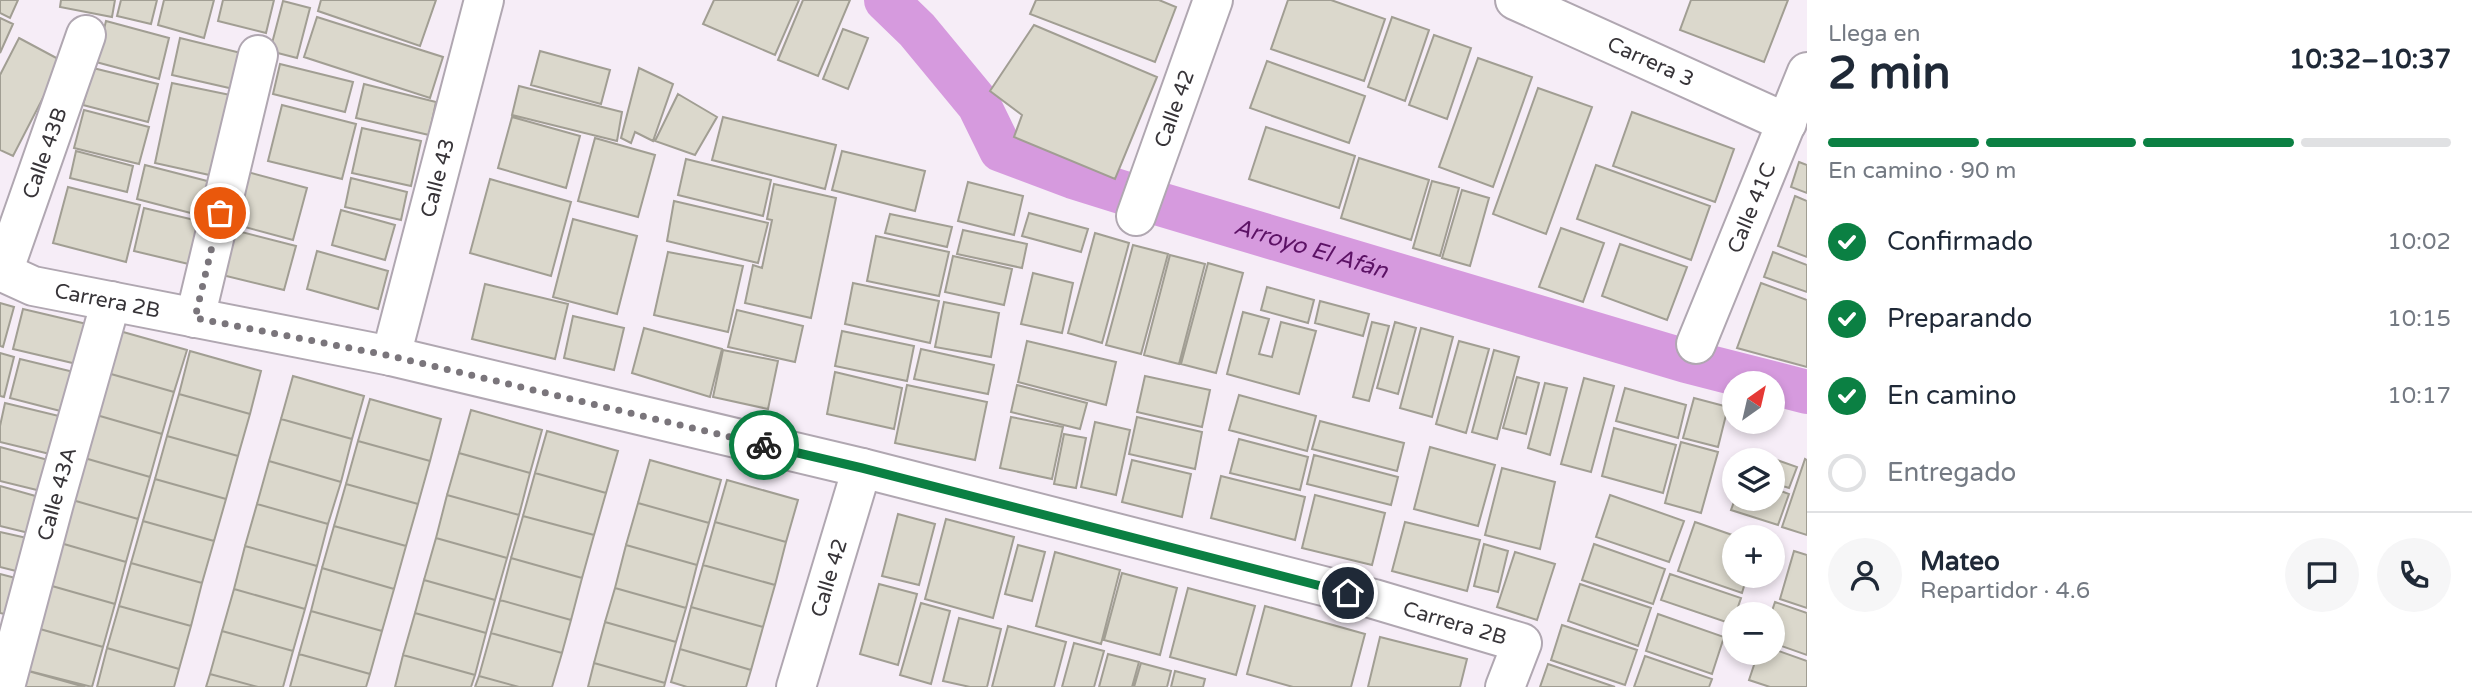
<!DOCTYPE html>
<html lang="es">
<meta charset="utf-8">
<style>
:root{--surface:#fff;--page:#f6f6f7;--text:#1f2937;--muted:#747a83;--line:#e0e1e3;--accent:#0b8043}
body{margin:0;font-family:"Varela Round",sans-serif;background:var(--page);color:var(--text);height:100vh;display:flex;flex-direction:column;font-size:26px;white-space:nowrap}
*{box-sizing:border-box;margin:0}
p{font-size:23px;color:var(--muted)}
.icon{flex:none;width:38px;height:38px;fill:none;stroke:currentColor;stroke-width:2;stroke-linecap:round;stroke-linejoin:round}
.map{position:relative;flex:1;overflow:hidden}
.details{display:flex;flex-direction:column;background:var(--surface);width:665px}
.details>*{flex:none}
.needle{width:46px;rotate:34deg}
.tools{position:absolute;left:1722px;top:371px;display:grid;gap:14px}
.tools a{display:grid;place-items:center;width:63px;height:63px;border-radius:50%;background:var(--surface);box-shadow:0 4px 10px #0003;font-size:35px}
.pin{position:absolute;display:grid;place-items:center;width:60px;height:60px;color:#fff;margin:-30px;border:4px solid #fff;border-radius:50%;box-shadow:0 2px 7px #0007}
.courier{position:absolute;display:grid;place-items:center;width:70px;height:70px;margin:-35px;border:5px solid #0b8043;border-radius:50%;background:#fff;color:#222;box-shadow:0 2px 9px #0007}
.overview em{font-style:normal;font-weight:700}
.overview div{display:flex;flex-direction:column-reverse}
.overview{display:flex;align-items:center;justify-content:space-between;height:119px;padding:0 21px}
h1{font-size:46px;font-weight:700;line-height:52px}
.bar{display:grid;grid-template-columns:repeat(4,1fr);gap:10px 7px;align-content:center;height:84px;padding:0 21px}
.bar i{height:9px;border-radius:5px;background:var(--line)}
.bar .active{background:var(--accent)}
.bar p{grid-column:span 4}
.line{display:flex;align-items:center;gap:18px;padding:0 21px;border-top:2px solid var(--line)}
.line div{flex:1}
.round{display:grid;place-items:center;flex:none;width:74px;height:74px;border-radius:37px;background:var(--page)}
ol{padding:0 21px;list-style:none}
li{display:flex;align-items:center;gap:21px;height:77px}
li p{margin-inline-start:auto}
li .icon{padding:7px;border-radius:50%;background:var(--accent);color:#fff;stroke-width:4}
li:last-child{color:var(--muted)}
li i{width:38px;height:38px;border:4px solid var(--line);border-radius:50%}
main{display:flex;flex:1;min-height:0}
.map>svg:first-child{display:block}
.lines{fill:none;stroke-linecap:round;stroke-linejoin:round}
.canal{stroke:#d69ade;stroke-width:44}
.building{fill:#dbd8cc;stroke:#a19e93;stroke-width:2}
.minor-casing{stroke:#b0a7b1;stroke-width:42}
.minor{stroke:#fff;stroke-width:38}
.done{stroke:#7a757b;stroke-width:7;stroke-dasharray:0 12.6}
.route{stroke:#0b8043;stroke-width:9}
.labels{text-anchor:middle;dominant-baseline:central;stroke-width:7;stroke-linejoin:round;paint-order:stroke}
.street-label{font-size:21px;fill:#373438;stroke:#fff}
.water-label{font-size:23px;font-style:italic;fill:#5c1265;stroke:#fff}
</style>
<main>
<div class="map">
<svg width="1807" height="687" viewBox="0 0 1807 687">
<rect width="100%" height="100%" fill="#f6edf7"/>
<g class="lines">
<!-- canal -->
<path class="canal" id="s1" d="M886 0 917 30 979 105 1001 150 1073 177 1153 202 1686 361 1807 392"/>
</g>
<!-- building -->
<path class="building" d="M0 0H18L10 18 0 13Z
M61 0H115L112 17 60 7Z
M121 0H157L151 24 117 16Z
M164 0H214L204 38 158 25Z
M223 0H274L266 33 218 21Z
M321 0H436L420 46 318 11Z
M714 0H799L775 55 703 24Z
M803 0H850L818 76 778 60Z
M1036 0H1159L1176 7 1155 62 1030 14Z
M1288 0H1331L1385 19 1364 81 1271 49Z
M1691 0H1788L1764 62 1680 30Z
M283 1 310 8 297 58 270 51Z
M317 17 443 57 430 98 304 57Z
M1392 17 1429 30 1405 101 1368 87Z
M0 18 13 24 0 53Z
M106 21 169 38 159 79 96 62Z
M1034 25 1157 77 1115 179 1014 137 1022 115 990 91Z
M843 29 868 38 848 89 823 79Z
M1434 35 1471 48 1447 119 1409 105Z
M19 38 62 61 13 156 0 150V75Z
M180 38 245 54 238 90 172 75Z
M540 51 610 70 601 104 531 85Z
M1478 58 1532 77 1493 187 1439 167Z
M1267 61 1365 96 1349 143 1250 108Z
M280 64 353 82 345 112 273 94Z
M93 68 158 84 148 122 83 105Z
M639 68 673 84 653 141 635 132 631 143 621 138Z
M172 83 240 97 223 178 155 163Z
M364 84 436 102 429 135 356 118Z
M519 86 622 112 617 141 512 115Z
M1538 88 1592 107 1546 234 1493 214Z
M678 94 717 117 695 155 655 141Z
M282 105 356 124 342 179 268 161Z
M84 110 149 127 139 164 74 148Z
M1632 112 1734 149 1715 202 1613 166Z
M512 117 580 136 566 188 498 168Z
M723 117 836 145 825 189 712 160Z
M1266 127 1355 156 1339 208 1249 179Z
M362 128 421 141 411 186 352 173Z
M595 138 655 155 638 217 578 201Z
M76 151 133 166 127 192 70 178Z
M842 151 925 171 915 211 832 190Z
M1359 158 1429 180 1411 240 1341 218Z
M686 159 771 180 763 216 678 195Z
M1799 162 1807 165V193L1791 187Z
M145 165 215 183 206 217 137 199Z
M1596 165 1710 206 1691 260 1577 219Z
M240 170 307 188 293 240 226 222Z
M351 178 407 192 401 220 345 207Z
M490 179 571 202 551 276 470 253Z
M1432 181 1459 188 1440 256 1413 248Z
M968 182 1023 196 1014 235 958 221Z
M774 184 836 198 811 318 745 303 753 265 762 268 772 220 767 219Z
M68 187 140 205 126 262 53 243Z
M1462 190 1489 198 1470 266 1442 258Z
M1795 196 1807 201V257L1778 246Z
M674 201 768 223 758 263 667 241Z
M144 208 207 223 197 266 134 251Z
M341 210 395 225 385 260 332 245Z
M1029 213 1088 229 1081 252 1022 236Z
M890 214 952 227 947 247 885 233Z
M573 219 637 236 617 314 553 297Z
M226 228 296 246 284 290 214 273Z
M1561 228 1604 243 1583 302 1539 287Z
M963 230 1027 244 1022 268 957 254Z
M1095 233 1129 243 1102 343 1068 333Z
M876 236 949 252 939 296 867 281Z
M1620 244 1687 267 1667 320 1602 296Z
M1133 245 1168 254 1141 354 1106 345Z
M317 251 388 271 378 309 307 289Z
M668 252 743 266 728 332 654 315Z
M1773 252 1807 265V292L1764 277Z
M1170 255 1205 264 1179 364 1144 355Z
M953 256 1012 269 1004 305 945 292Z
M1208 263 1243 273 1216 373 1181 364Z
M1033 273 1073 283 1062 333 1021 324Z
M853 283 939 301 930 343 845 324Z
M1761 283 1807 300V367L1737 348Z
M485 284 568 304 555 359 472 339Z
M1267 287 1314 300 1308 323 1261 310Z
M1320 301 1369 314 1363 336 1315 323Z
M944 302 999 313 991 357 935 347Z
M0 303 14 307 3 347 0 346Z
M23 309 91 325 81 365 13 349Z
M737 310 803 326 795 362 728 347Z
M1243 312 1269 319 1259 354 1272 357 1281 322 1316 331 1299 394 1227 374Z
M573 316 624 328 614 370 564 358Z
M1372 322 1389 326 1369 401 1353 397Z
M1395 322 1416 328 1398 394 1377 388Z
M644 328 722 349 710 397 632 373Z
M1421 328 1453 337 1432 417 1400 408Z
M116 330 187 350 174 392 104 372Z
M842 331 914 346 907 381 835 366Z
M1027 341 1116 362 1106 405 1018 382Z
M1459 341 1489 349 1466 433 1436 424Z
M921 349 994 365 988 394 914 379Z
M723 350 778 361 768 409 713 397Z
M1494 350 1519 357 1497 439 1472 432Z
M190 351 261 371 250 414 179 394Z
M0 353 14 357 4 397 0 396Z
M20 359 82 374 72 414 10 398Z
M104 372 174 392 162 434 93 414Z
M835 372 902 388 894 429 827 414Z
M293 376 364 396 352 439 281 419Z
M1145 376 1210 390 1202 427 1137 412Z
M1517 377 1539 383 1526 434 1503 428Z
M1584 378 1614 386 1591 472 1561 464Z
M1545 383 1567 388 1550 455 1528 448Z
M907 385 987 402 975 460 895 443Z
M1017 385 1087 403 1080 429 1011 412Z
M1625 388 1686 405 1678 438 1616 421Z
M179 394 250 414 238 456 167 436Z
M1239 395 1316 416 1307 451 1229 430Z
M1694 398 1728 407 1718 447 1683 438Z
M370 399 441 419 430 461 358 441Z
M5 403 63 417 54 455 0 442V426Z
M471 410 542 430 530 473 459 453Z
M93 414 162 434 150 477 81 457Z
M1011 417 1063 427 1052 479 1000 468Z
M1137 417 1202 432 1195 469 1129 454Z
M281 419 352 439 341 482 269 461Z
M1320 421 1404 443 1397 471 1312 449Z
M1095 422 1130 430 1116 495 1081 487Z
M1614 428 1676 445 1663 493 1602 476Z
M547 431 618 451 606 493 535 473Z
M1064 434 1086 438 1076 488 1054 484Z
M167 436 238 456 226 499 155 479Z
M1239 439 1308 457 1300 490 1230 473Z
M358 441 430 461 418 504 346 484Z
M1681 442 1718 452 1701 513 1665 503Z
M0 447 48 460 41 491 0 481Z
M1430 447 1495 465 1478 526 1414 509Z
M1754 452 1797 467 1789 488 1773 483V460H1751Z
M459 453 530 473 519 515 447 495Z
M1314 455 1398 477 1391 505 1307 484Z
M81 457 150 477 138 519 69 499Z
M1805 459 1807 460V535L1782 527Z
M650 460 721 480 709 523 638 503Z
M1132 460 1191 474 1182 517 1122 502Z
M269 461 341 482 328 524 257 504Z
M1502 468 1555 482 1540 549 1485 535Z
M535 473 606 493 594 535 523 516Z
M1221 476 1305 497 1295 540 1211 518Z
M155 479 226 499 214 541 143 521Z
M727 480 798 500 786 542 715 522Z
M346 484 418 504 406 546 334 526Z
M0 486 39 497 29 533 0 526Z
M1773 488 1789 494 1778 525 1731 510 1735 499H1773Z
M447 495 519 515 507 558 436 538Z
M1315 495 1385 513 1372 565 1302 548Z
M1610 495 1684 521 1669 562 1596 537Z
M69 499 138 519 126 562 57 542Z
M638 503 709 523 697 565 626 545Z
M257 504 328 524 317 566 245 546Z
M898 514 935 524 919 585 882 576Z
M523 516 594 535 582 578 511 558Z
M946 519 1014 537 993 618 925 599Z
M143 521 214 541 202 583 131 563Z
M715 522 786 542 775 585 703 565Z
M1405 522 1480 540 1467 591 1392 571Z
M1695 522 1738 537H1734V576H1747L1742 593 1678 571Z
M334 526 406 546 394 589 322 568Z
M0 532 27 538 20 572 0 567Z
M436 538 507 558 495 600 424 580Z
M57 542 126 562 115 604 45 584Z
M1484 544 1508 551 1498 592 1474 586Z
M1594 544 1665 569 1653 604 1582 580Z
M626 545 697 565 686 608 615 588Z
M1018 545 1045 552 1032 601 1005 594Z
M245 546 317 566 305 609 234 589Z
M1794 551 1807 555V608L1780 599Z
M1055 552 1120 570 1101 644 1036 626Z
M1515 552 1555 564 1537 620 1497 607Z
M511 558 582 578 571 620 500 600Z
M131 563 202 583 191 626 119 606Z
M703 565 775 585 763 627 691 607Z
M322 568 394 589 382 631 311 611Z
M1122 573 1177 588 1160 655 1104 640Z
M0 574 27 581 18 617 0 613Z
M1670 574 1741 598 1732 624 1661 600Z
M424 580 495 600 486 633 415 613Z
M45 584 115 604 103 647 33 627Z
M879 584 917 594 898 665 860 654Z
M1580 584 1651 608 1638 646 1568 621Z
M615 588 686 608 676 642 605 622Z
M1188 588 1255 606 1236 675 1170 657Z
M234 589 305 609 293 651 222 631Z
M500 600 571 620 562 653 491 633Z
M1775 602 1807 613V655L1773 643V614H1771Z
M921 603 950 611 931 684 900 675Z
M119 606 191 626 179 669 107 648Z
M1265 606 1365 634 1351 687H1293L1247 674Z
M691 607 763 627 751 670 680 649Z
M311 611 382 631 370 674 299 654Z
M415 613 486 633 475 675 403 655Z
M1658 614 1724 637 1712 674 1646 651Z
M959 618 1001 629 987 687H970L943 681Z
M605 622 676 642 665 683 594 663Z
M1562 625 1637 650 1625 685 1551 660Z
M1008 626 1066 642 1054 687H992Z
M33 627 103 647 92 687 21 669Z
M222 631 293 651 283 687H258L210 674Z
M491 633 562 653 552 687H519L479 676Z
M1380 637 1467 659 1460 687H1368Z
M1074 643 1104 651 1094 687H1062Z
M107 648 179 669 174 687H97Z
M680 649 751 670 746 687H687L671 682Z
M1773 649 1807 661V687H1770L1749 680 1758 653H1773Z
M299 654 370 674 366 687H290Z
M1108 654 1139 662 1132 687H1099Z
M403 655 475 675 471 687H395Z
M1645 656 1712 679 1709 687H1634Z
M594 663 665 683 664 687H588Z
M1141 663 1171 671 1167 687H1134Z
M1548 664 1615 687H1540Z
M21 669 85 687H16Z
M1175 671 1205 679 1203 687H1171Z
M210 674 258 687H206Z
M479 676 519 687H475Z"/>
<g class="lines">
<defs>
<g id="minor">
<path id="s2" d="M1515 0 1787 123"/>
<path id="s3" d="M1136 216 1213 0"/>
<path id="s4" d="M0 271 33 286 391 356 862 468 1374 599 1522 643 1505 687"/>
<path id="s5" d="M3 272 86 35"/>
<path d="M195 318 258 55"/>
<path id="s6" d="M1696 344 1807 72"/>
<path id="s7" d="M391 356 484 0"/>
<path id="s8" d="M5 687 54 503 111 301"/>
<path id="s9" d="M796 687 862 468"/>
</g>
</defs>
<!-- minor casing -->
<use href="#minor" class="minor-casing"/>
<!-- minor -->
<use href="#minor" class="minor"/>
</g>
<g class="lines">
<!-- done -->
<path class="done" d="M220 213 195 318 391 356 764 445"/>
<!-- route -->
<path class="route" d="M764 445 862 468 1348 593"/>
</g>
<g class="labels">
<!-- street labels -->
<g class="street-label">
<text stroke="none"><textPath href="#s2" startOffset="149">Carrera 3</textPath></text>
<text stroke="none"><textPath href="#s3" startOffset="114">Calle 42</textPath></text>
<text stroke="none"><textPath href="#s5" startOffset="126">Calle 43B</textPath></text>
<text stroke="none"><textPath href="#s7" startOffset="184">Calle 43</textPath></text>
<text stroke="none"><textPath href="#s6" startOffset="147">Calle 41C</textPath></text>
<text stroke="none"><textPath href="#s4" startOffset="112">Carrera 2B</textPath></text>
<text stroke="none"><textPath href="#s8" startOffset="200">Calle 43A</textPath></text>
<text stroke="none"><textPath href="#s9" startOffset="114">Calle 42</textPath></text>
<text stroke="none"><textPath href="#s4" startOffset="1498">Carrera 2B</textPath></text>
</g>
<!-- water labels -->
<g class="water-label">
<text stroke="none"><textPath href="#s1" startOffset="516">Arroyo El Afán</textPath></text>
</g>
</g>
</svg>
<div class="tools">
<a><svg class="needle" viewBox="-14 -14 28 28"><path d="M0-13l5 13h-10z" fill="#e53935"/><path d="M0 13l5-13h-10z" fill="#747a83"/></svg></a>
<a><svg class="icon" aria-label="layers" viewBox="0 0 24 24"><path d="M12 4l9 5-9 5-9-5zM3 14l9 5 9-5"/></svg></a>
<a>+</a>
<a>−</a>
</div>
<div class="pin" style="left:220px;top:213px;background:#ea580c"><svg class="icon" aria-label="bag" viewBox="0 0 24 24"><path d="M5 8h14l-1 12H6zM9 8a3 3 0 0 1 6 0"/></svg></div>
<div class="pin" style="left:1348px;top:593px;background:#1f2937"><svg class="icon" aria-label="home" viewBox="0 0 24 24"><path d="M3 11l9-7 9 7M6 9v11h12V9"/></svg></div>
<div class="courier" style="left:764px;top:445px"><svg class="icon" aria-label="bike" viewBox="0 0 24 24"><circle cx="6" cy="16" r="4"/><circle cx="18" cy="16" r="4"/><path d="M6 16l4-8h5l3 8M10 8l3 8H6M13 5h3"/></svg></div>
</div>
<section class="details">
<div class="overview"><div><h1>2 min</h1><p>Llega en</p></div><em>10:32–10:37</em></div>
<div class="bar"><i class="active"></i><i class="active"></i><i class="active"></i><i></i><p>En camino · 90 m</p></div>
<ol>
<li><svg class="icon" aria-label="check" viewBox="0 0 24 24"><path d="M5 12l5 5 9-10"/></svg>Confirmado<p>10:02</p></li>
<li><svg class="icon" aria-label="check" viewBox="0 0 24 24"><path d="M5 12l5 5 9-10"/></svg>Preparando<p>10:15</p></li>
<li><svg class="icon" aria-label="check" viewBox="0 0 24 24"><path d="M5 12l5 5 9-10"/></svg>En camino<p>10:17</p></li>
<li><i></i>Entregado</li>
</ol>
<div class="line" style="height:126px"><a class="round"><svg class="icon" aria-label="person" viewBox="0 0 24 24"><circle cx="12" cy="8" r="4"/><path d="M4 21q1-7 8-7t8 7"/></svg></a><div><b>Mateo</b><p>Repartidor · 4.6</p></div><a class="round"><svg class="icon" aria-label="chat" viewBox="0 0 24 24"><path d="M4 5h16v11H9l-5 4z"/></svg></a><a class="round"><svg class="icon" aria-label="phone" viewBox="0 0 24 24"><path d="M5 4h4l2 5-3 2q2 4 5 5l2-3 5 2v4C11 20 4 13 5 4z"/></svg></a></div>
</section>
</main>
